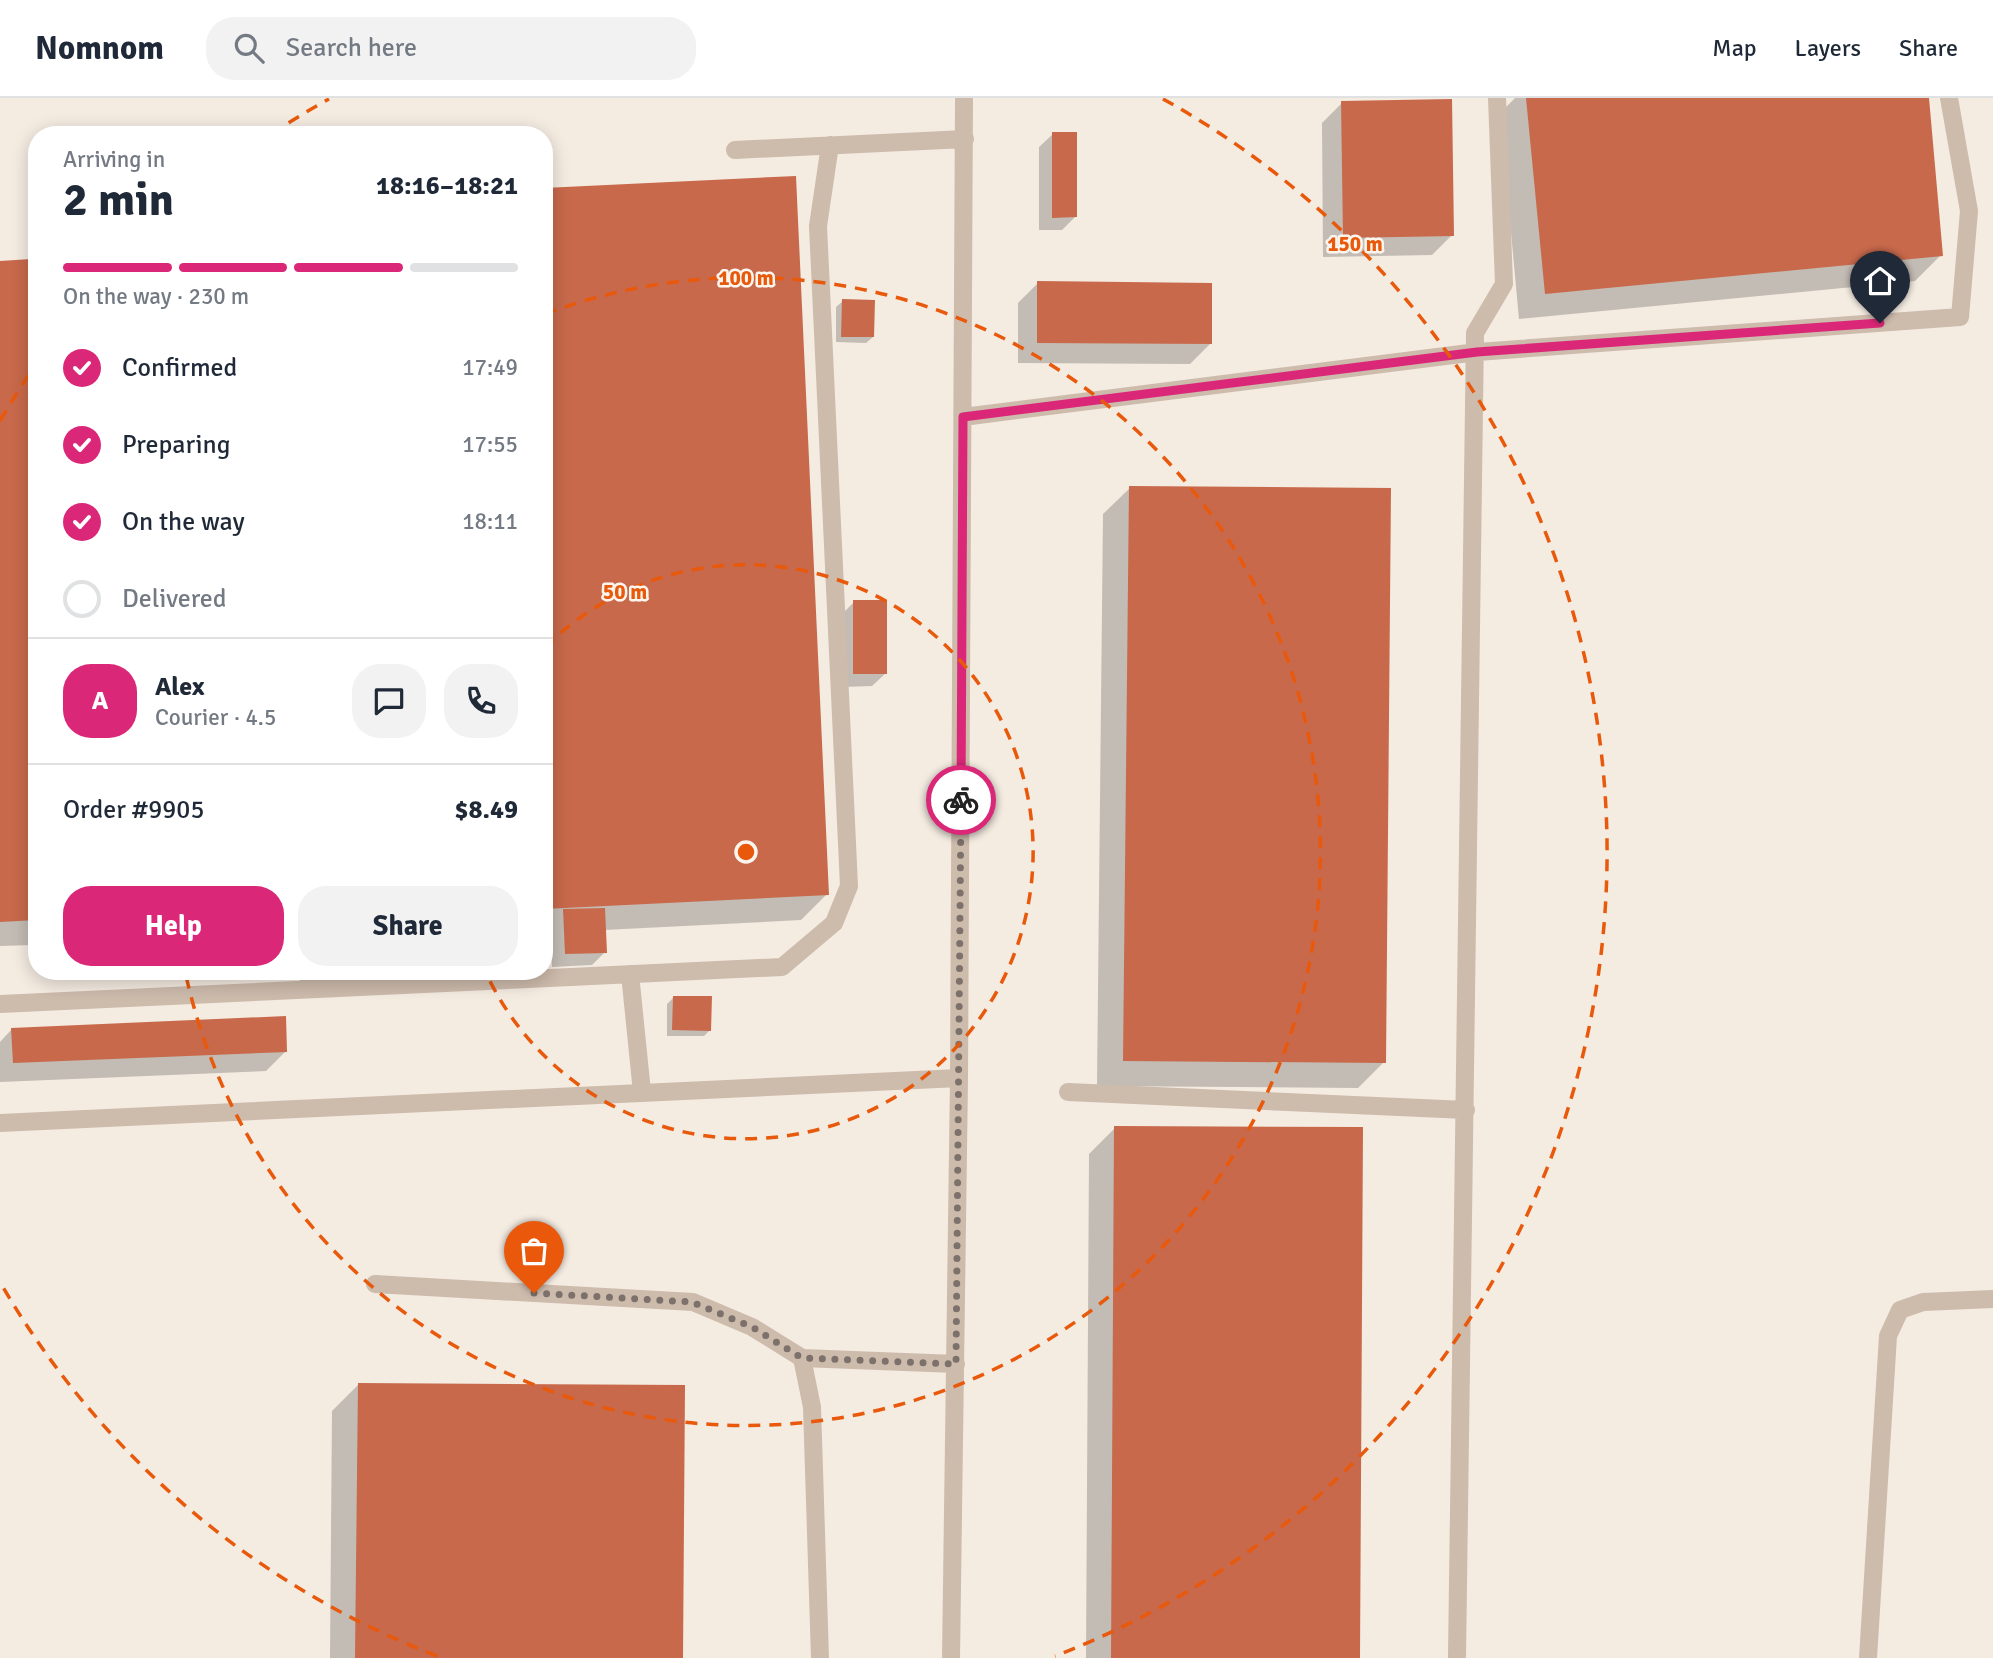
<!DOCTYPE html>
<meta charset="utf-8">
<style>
:root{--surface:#fff;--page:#f2f2f3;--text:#1f2937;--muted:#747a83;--line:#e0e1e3;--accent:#db2777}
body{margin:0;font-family:Signika,sans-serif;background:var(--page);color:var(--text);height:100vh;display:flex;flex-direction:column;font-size:26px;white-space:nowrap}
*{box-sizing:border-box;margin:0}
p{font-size:23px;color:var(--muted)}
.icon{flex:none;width:38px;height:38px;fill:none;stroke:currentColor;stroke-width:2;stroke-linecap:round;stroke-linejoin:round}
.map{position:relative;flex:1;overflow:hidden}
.side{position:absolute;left:28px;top:28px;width:525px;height:854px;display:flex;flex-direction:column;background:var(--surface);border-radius:28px;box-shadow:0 4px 18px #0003}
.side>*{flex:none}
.pin{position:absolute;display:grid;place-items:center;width:60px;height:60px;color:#fff;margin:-72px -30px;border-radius:50% 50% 50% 0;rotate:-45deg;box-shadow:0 0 7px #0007}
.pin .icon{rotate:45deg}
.courier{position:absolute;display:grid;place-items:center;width:70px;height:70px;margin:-35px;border:5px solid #db2777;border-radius:50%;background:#fff;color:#222;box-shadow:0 2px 9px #0007}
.overview em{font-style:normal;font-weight:700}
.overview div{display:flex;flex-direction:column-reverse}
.overview{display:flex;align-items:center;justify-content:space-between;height:119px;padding:0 35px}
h1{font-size:46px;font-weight:700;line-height:52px}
.bar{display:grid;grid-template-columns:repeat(4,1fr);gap:10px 7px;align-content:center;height:84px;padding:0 35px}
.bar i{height:9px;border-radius:5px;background:var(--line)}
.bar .active{background:var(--accent)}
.bar p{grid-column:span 4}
.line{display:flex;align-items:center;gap:18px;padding:0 35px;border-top:2px solid var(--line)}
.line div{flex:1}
.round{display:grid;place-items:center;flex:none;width:74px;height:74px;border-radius:28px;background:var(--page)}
ol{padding:0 35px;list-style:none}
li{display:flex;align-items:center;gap:21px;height:77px}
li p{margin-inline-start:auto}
li .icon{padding:7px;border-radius:50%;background:var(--accent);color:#fff;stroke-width:4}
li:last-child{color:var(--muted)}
li i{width:38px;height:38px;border:4px solid var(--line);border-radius:50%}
.cta{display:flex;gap:14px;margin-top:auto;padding:14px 35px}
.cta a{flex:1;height:80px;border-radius:28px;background:var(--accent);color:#fff;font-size:28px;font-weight:700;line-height:80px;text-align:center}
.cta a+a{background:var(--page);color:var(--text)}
header{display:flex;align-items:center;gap:42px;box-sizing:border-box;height:98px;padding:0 35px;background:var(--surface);border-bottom:2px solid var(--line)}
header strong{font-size:33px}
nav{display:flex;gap:38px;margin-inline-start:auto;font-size:24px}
.search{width:490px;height:63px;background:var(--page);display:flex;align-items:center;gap:18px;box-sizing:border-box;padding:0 24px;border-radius:28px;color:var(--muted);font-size:26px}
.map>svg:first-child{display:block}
.shadow{fill:#0003}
.building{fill:#c8694b}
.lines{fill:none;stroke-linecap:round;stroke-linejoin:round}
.lane{stroke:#cdbbac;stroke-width:18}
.done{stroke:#7c716b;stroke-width:7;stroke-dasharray:0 12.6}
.route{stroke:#db2777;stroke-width:9}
.ring{fill:none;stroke:#e8590c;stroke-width:3.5;stroke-dasharray:12 9}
.centre{fill:#e8590c;stroke:#fbf5ee;stroke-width:3.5}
.ring-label{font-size:21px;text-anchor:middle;font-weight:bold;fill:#e8590c;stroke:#fbf5ee;stroke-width:5;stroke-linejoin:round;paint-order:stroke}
</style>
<header>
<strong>Nomnom</strong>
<div class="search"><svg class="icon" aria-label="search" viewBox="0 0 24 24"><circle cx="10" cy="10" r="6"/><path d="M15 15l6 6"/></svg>Search here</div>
<nav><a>Map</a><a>Layers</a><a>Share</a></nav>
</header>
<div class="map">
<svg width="1993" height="1560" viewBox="0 0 1993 1560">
<rect width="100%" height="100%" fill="#f4ebe1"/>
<!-- shadow -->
<path class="shadow" d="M1515 0H1927L1941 157 1915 183 1519 221 1500 15Z
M1342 5 1452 137 1432 157 1323 159 1322 25Z
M1053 36 1075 119 1062 132H1039V49Z
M544 92 827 796 801 822 604 832 605 854 592 867 552 869 550 835H544Z
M0 165 37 342V841L31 847 0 848Z
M1038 185 1210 246 1190 266 1018 265V205Z
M843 203 873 239 866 245 836 244V209Z
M1130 390 1384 964 1358 990 1097 988 1103 416Z
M854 504 886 575 872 588 841 589V517Z
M674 899 710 932 704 938H667V906Z
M12 931 286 953 266 973 0 984V944Z
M1115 1030 1359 1560H1086L1089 1056Z
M358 1287 681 1560H330L332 1313Z"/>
<!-- building -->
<path class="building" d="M1526 0H1929L1943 158 1545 196Z
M1452 1 1454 138 1343 140 1341 3Z
M1052 34H1077V119L1052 120Z
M796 78 829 797 544 811V90Z
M31 161 37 300V822L0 824V163Z
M1037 183 1212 185V246L1037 245Z
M842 201 875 202 874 239H841Z
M1129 388 1391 390 1386 965 1123 963Z
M853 502H887V576H853Z
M605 810 607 855 565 856 563 811Z
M673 898H712L711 933 672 932Z
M286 918 287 954 13 965 11 930Z
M1114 1028 1363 1029 1360 1560H1111Z
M358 1285 685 1287 683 1560H355Z"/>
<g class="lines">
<!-- lane -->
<path class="lane" d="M735 52 965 41
M963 319 1477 254 1960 219 1969 113 1949 0
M308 873 309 891
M630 876 642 994
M0 906 782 869 834 825 849 788 818 128 830 47
M1068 994 1466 1012
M0 1025 959 980
M375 1186 693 1204 752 1229 802 1260 812 1309 820 1560
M802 1260 956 1266
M951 1560 959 980 964 0
M1457 1560 1475 235 1504 186 1497 0
M1868 1560 1888 1238 1900 1212 1923 1204 1993 1201"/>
</g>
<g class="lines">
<!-- done -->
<path class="done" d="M534 1195 692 1204 752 1229 802 1260 956 1266 961 702"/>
<!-- route -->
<path class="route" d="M961 702 963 319 1477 254 1880 225"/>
</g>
<!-- distance rings -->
<g class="ring">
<path d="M545 549A287 287 0 1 1 486 875"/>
<path d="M545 216A574 574 0 1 1 185 873"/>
<path d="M437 1558A861 861 0 0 1 0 1184M0 323A861 861 0 0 1 36 266M271 36A861 861 0 0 1 329 1M1163 1A861 861 0 0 1 1055 1558"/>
</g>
<circle cx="746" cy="754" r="10" class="centre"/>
<g class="ring-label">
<text x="1355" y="153">150 m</text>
<text x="746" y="187">100 m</text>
<text x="625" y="501">50 m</text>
</g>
</svg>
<div class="pin" style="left:534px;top:1195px;background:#ea580c"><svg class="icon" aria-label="bag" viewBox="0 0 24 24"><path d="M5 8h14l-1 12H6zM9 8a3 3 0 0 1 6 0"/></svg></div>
<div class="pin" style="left:1880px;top:225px;background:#1f2937"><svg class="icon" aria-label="home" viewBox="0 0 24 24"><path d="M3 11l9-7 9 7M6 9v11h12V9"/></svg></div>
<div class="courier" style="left:961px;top:702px"><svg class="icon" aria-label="bike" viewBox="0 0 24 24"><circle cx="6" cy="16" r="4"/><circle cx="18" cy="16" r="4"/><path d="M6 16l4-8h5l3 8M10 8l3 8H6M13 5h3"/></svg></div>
<section class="side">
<div class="overview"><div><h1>2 min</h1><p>Arriving in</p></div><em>18:16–18:21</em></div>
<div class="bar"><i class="active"></i><i class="active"></i><i class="active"></i><i></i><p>On the way · 230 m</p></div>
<ol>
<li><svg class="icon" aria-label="check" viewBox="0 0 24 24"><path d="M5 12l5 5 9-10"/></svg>Confirmed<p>17:49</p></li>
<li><svg class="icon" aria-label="check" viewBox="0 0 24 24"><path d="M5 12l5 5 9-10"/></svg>Preparing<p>17:55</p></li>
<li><svg class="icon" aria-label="check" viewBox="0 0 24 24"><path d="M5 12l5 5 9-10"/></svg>On the way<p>18:11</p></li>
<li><i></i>Delivered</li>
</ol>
<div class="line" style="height:126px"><b class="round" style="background:var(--accent);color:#fff">A</b><div><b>Alex</b><p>Courier · 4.5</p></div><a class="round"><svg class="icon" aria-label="chat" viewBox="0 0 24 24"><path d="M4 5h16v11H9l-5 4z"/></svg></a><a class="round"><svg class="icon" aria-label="phone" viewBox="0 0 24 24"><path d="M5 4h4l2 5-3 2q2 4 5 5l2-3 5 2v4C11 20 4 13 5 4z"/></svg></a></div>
<div class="line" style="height:91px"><div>Order #9905</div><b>$8.49</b></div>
<div class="cta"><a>Help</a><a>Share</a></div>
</section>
</div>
